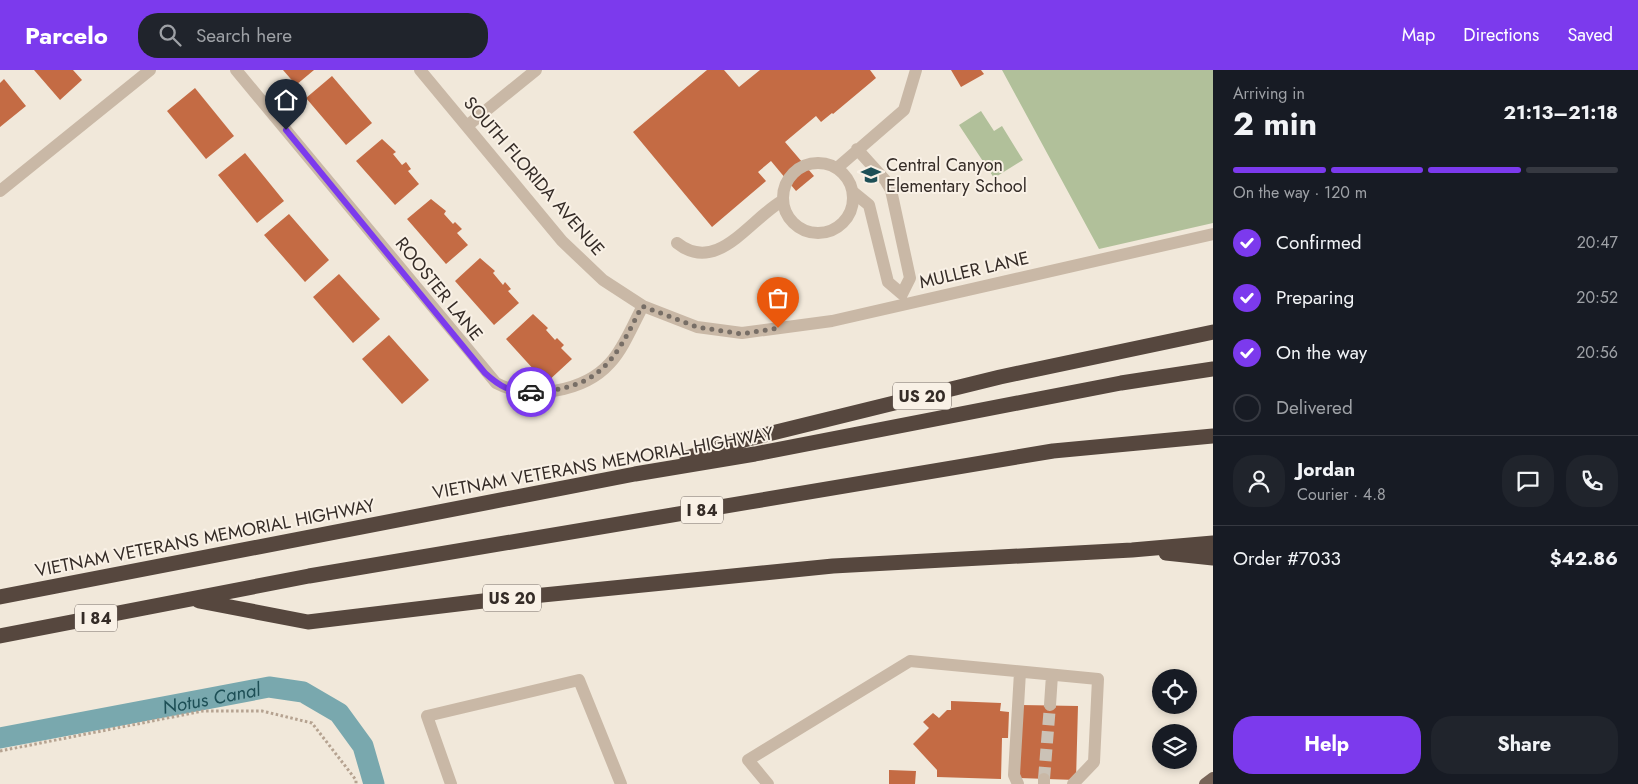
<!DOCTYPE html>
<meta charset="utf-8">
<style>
:root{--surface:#171b24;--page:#20242c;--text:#f1f3f6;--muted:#9ea1a6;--line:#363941;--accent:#7c3aed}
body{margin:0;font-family:Jost,sans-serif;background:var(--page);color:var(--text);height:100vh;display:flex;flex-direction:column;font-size:19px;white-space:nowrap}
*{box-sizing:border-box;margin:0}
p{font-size:16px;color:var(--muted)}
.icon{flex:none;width:28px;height:28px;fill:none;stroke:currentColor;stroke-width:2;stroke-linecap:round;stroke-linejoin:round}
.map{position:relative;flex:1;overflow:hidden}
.drawer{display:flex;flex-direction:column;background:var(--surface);width:425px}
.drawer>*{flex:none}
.controls{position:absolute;left:1152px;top:599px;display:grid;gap:10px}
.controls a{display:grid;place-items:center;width:45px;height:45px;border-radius:50%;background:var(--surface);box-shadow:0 2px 8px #0003;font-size:25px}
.pin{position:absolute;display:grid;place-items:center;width:42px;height:42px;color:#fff;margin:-51px -21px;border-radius:50% 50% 50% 0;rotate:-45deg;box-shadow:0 0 5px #0007}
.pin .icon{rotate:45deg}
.courier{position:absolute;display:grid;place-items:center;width:50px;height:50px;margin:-25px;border:4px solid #7c3aed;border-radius:50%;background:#fff;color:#222;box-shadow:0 1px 6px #0007}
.head em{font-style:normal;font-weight:700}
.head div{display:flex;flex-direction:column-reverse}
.head{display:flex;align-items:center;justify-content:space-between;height:85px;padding:0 20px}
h1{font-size:32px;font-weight:700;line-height:38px}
.bar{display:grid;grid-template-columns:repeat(4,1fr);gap:8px 5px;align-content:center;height:60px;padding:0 20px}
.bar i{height:6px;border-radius:4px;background:var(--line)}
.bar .active{background:var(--accent)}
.bar p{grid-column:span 4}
.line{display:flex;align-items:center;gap:12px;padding:0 20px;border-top:1px solid var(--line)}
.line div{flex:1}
.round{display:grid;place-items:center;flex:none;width:52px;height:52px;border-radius:20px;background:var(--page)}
ol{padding:0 20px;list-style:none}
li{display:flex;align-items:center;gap:15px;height:55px}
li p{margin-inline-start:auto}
li .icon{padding:5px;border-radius:50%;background:var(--accent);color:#fff;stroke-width:4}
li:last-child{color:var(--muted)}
li i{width:28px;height:28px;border:2px solid var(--line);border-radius:50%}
.cta{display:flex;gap:10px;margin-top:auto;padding:10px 20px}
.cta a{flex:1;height:58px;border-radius:20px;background:var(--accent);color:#fff;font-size:20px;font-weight:700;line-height:58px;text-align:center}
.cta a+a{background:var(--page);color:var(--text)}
header{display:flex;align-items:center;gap:30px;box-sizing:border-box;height:70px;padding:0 25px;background:var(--accent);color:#fff}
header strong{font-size:24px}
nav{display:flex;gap:28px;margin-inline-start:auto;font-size:18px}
.search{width:350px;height:45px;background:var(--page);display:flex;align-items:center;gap:12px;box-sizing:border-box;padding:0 18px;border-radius:20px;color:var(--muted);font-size:19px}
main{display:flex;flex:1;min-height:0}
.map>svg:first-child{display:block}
.green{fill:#b1c09a}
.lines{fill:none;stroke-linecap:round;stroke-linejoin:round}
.canal{stroke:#79a8ae;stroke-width:21}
.building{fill:#c46b44}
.minor-tunnel{stroke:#cbc2b6;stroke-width:12;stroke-dasharray:12 6;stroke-linecap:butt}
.path{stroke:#b5a290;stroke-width:3;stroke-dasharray:2.5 2.5;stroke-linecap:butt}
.minor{stroke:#c9b8a6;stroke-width:12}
.major{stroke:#776458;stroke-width:12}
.highway{stroke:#56473e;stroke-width:15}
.done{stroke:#776e66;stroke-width:5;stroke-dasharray:0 9}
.route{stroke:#7c3aed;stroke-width:6}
.labels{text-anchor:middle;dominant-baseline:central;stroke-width:4;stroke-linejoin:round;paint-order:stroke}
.shield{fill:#f9f1e6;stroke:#706760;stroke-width:1}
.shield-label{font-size:16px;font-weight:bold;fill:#352c27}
.poi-label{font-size:18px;fill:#352c27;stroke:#f9f1e6;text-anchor:start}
.street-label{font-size:18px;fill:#352c27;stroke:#f9f1e6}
.water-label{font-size:19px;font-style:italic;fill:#1d4f56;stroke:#f9f1e6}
</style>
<header>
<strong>Parcelo</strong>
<div class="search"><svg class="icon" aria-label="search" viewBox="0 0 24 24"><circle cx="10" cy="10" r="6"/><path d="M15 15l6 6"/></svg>Search here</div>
<nav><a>Map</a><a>Directions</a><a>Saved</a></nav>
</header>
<main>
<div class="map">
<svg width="1213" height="714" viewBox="0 0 1213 714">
<rect width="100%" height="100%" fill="#f1e8da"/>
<!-- green -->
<path class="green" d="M1002 0H1213V153L1099 179Z
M981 41 994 61 1002 56 1023 90 994 108 959 55Z"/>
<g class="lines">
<!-- canal -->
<path class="canal" id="s1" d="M0 668 269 617 303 622 339 643 363 676 374 714"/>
</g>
<!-- building -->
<path class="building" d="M34 0H73L82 10 60 30Z
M283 0H314L296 15Z
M707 0H724L739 17 760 0H870L876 8 833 44 832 43 821 52 816 46 785 72 814 106 796 121 771 91 758 102 766 111 712 157 633 62Z
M951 0H981L984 4 961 17Z
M332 6 372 53 346 75 306 28Z
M4 9 26 36 0 57V13Z
M195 18 234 66 206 89 167 41Z
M382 69 396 82 393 84 402 95 406 92 411 99 408 101 419 114 395 135 356 91Z
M245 83 284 131 257 153 218 105Z
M431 129 446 141 444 144 453 154 455 152 462 159 457 163 468 175 446 194 407 149Z
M289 144 329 190 305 212 264 165Z
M480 188 495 201 493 203 503 215 505 212 511 219 508 221 519 233 494 255 455 211Z
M339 204 380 249 353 273 313 227Z
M533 244 548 258 546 260 555 270 557 268 564 275 561 278 572 289 546 313 506 269Z
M389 265 429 310 402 334 362 289Z
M951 631 1001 633 1000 641 1009 642 1008 668H1002L1001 709 937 707V700L913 674 929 658 923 652 933 643 939 648 947 640H951Z
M1021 635 1078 636 1076 710 1019 708Z
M889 700 916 701 915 714H889Z"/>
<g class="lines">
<!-- minor-tunnel -->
<path class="minor-tunnel" d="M1044 709 1050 635"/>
<!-- path -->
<path class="path" d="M0 681 203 641H262L312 653 356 710V714"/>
<!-- minor -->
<path class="minor" d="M236 0 496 313C529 331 584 322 610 293 624 278 633 254 643 236
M420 0 562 171 603 210 643 236 697 257 742 263 832 251 1213 164
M467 56 536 0
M783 128a35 35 0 1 1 70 0a35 35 0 1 1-70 0Z
M837 98 904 40 916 0
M0 121 150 0
M853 122 869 135 888 212 902 224 910 208 891 120 885 110 857 79
M677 173C717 205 749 150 782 131
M1050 635 1052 605
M451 714 427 646 579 610 621 714
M768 714 748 690 910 591 1098 609 1094 692 1073 714
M1018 714 1014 705 1020 602
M1044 714V709"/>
<!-- major -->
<path class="major" d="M1205 714 1213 708"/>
<!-- highway -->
<path class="highway" d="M687 388 744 370 1000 307 1213 262
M1166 483 1213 488
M0 527 635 404 755 384 1121 313 1213 299
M199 531 308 552 483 531 833 496 1132 480 1213 473
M0 566 309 506 1053 381 1213 366"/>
</g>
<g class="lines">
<!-- done -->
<path class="done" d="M531 322C600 319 614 292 642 236L697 257 742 264 778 258"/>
<!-- route -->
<path class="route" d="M286 60 485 303C499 316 511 323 531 322"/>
</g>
<!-- icons -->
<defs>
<symbol id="school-bare" viewBox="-9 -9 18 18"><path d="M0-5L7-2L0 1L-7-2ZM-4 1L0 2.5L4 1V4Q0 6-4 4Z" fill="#1d4f56" stroke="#f9f1e6" stroke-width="2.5" paint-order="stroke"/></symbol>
</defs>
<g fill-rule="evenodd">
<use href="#school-bare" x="857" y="91" width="28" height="28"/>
</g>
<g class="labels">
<!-- shield labels -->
<g class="shield">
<rect x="893" y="312.5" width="58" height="27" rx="4"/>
<rect x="681" y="426.5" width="42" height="27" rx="4"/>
<rect x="483" y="514.5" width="58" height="27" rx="4"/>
<rect x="75" y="534.5" width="42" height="27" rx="4"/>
</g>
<g class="shield-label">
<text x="922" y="326">US 20</text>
<text x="702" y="440">I 84</text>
<text x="512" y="528">US 20</text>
<text x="96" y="548">I 84</text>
</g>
<!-- poi labels -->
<g class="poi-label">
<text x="886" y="95">Central Canyon<tspan x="886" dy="21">Elementary School</tspan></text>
</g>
<!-- street labels -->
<g class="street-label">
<text transform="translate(534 106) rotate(49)">SOUTH FLORIDA AVENUE</text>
<text transform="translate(974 200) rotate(-13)">MULLER LANE</text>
<text transform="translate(439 219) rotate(51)">ROOSTER LANE</text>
<text transform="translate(603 393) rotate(-10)">VIETNAM VETERANS MEMORIAL HIGHWAY</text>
<text transform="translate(205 468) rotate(-11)">VIETNAM VETERANS MEMORIAL HIGHWAY</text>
</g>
<!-- water labels -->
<g class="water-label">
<text stroke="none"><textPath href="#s1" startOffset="215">Notus Canal</textPath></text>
</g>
</g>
</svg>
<div class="controls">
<a><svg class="icon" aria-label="locate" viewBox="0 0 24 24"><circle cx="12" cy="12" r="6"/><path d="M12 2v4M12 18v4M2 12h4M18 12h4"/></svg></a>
<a><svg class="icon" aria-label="layers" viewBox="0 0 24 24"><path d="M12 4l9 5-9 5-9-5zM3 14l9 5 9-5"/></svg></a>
</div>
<div class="pin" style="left:778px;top:258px;background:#ea580c"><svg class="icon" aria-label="bag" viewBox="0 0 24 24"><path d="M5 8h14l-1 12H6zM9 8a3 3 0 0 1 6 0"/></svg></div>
<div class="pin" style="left:286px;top:60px;background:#1f2937"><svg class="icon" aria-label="home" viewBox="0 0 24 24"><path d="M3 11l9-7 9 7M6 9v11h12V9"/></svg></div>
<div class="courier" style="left:531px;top:322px"><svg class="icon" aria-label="car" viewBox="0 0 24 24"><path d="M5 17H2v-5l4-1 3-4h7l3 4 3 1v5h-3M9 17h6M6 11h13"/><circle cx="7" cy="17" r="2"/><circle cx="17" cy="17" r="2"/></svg></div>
</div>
<section class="drawer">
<div class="head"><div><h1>2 min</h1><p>Arriving in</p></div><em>21:13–21:18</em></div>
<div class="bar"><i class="active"></i><i class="active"></i><i class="active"></i><i></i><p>On the way · 120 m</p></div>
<ol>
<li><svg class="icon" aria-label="check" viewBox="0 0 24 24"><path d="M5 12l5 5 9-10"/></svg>Confirmed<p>20:47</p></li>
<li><svg class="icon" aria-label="check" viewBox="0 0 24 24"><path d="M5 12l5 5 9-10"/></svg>Preparing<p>20:52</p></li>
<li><svg class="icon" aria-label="check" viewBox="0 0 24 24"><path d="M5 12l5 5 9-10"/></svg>On the way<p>20:56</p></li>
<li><i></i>Delivered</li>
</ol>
<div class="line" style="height:90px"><a class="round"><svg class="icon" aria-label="person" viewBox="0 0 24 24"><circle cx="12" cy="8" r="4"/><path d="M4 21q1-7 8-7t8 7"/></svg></a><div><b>Jordan</b><p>Courier · 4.8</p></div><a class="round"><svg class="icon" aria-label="chat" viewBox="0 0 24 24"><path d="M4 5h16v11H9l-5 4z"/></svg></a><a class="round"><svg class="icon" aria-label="phone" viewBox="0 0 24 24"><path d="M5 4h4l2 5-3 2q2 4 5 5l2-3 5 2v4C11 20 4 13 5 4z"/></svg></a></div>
<div class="line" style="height:65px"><div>Order #7033</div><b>$42.86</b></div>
<div class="cta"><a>Help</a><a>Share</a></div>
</section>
</main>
